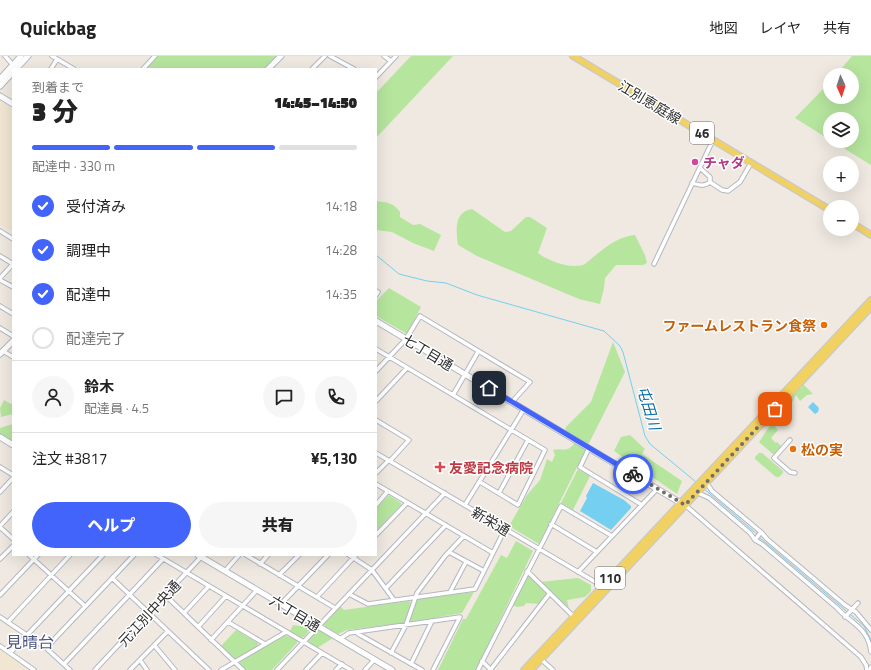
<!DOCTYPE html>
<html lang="ja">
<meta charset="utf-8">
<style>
:root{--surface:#fff;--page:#f6f6f6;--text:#222;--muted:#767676;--line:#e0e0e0;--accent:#4264fb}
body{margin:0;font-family:"Titillium Web","Noto Sans JP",sans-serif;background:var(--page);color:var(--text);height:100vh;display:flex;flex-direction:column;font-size:15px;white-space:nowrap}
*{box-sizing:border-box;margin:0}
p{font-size:13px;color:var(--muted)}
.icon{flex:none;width:22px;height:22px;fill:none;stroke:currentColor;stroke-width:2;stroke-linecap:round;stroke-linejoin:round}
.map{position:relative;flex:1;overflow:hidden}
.panel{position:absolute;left:12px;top:12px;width:365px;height:488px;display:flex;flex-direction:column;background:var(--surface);border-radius:0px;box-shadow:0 4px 16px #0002}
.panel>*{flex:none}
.needle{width:26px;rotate:177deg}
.buttons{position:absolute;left:823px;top:12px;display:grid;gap:8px}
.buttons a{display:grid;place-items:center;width:36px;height:36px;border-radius:50%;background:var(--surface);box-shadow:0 4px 16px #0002;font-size:20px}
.pin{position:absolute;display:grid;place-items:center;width:34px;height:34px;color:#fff;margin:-17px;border-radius:8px;box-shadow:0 2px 6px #0006}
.courier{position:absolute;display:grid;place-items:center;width:40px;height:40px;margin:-20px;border:3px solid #4264fb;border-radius:50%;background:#fff;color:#222;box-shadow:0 1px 5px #0007}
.headline em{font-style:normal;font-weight:800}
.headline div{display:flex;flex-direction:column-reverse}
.headline{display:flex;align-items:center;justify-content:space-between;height:68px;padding:0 20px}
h1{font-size:26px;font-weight:800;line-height:30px}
.bar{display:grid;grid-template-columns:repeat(4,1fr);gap:6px 4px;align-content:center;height:48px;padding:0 20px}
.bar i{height:5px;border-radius:3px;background:var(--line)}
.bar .on{background:var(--accent)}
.bar p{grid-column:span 4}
.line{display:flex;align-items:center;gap:10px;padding:0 20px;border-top:1px solid var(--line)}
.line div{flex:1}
.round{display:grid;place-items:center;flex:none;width:42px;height:42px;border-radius:21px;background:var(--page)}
ol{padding:0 20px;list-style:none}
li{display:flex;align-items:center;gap:12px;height:44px}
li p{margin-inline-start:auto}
li .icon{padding:4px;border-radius:50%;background:var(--accent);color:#fff;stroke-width:4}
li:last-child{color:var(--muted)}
li i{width:22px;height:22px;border:2px solid var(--line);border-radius:50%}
.cta{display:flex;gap:8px;margin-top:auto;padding:8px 20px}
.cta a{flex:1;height:46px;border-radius:24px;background:var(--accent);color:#fff;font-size:16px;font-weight:800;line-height:46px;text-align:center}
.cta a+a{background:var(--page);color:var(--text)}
header{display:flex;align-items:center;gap:24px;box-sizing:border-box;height:56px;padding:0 20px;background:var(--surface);border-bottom:1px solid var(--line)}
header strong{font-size:19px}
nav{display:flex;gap:22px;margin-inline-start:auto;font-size:14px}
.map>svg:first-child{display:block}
.education{fill:#f0e6d1}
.green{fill:#b6e59e}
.water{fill:#75cff0}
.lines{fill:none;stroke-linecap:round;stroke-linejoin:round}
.stream{stroke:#75cff0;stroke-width:1}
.street-casing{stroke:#b4b7c1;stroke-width:5.5}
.secondary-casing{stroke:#b4b7c1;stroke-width:7}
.primary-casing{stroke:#c9c9c9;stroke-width:8}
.street{stroke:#fff;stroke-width:3.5}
.secondary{stroke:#fff;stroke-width:5}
.primary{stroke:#f2d163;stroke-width:5.5}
.done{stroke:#726f6d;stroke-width:4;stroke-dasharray:0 7.2}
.route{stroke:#4264fb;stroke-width:5}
.hotel-dot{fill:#d1479c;stroke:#fff;stroke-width:1.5}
.food-dot{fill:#e8710a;stroke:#fff;stroke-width:1.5}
.health-dot{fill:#e0444e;stroke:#fff;stroke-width:1.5}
.labels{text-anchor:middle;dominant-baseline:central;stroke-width:3;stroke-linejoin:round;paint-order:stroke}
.shield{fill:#fff;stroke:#6d6d6d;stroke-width:1}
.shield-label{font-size:13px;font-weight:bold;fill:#2e2e2e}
.street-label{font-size:14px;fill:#2e2e2e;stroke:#fff}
.hotel-label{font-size:14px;font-weight:bold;fill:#b23c85;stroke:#fff;text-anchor:start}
.food-label{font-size:14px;font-weight:bold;fill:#c56008;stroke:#fff;text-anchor:end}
.health-label{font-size:14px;font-weight:bold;fill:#be3a42;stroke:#fff;text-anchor:start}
.water-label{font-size:15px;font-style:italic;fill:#0d6fa3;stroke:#fff}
.quarter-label{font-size:16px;fill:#4d5680;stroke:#fff}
</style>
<header>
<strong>Quickbag</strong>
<nav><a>地図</a><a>レイヤ</a><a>共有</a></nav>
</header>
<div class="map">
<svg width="871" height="614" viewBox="0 0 871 614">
<rect width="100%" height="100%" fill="#efe9e1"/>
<!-- education -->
<path class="education" d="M0 45 13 53V176L0 168Z
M0 594 26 612 25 614H0Z"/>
<!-- green -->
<path class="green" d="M158 0H278L266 13H145Z
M411 0H453L376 82V37Z
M852 0H871V109L832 85H852V63H830V84L795 62 830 26V41H852V19H836Z
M376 145C386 146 394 147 400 156V161L413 169 420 168 441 179 434 195 413 187 392 176 376 174Z
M472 153 505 176 511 175 526 161H530L547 172 538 197C548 205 572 214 585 208 589 205 593 201 597 198 608 189 621 180 635 179L645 199 647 207 643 209H616L605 222 604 232 600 248 579 243 477 200 458 189C456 174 454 156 472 153Z
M389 232 421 251 407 278 376 260V245Z
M613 286 625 316 588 389 565 375 566 371 591 346Z
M803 328 813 338 807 339 800 345 796 339 792 347H788L787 345 799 332H802L801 330Z
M4 344 13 349V358L1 361 0 352Z
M785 348 787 349V352L777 362 774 363 773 360Z
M772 367 778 374 771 382 776 387 777 386 781 390 774 399 759 386Z
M13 368V386L0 378V372Z
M630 379 645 393 642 398 682 425 677 438 614 395 621 381Z
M575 387 586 393 539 488 509 470 527 439 540 424 547 403 552 406 555 399 553 394C562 391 566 398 575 387Z
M759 397H762L783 415V417L779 421H776L755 403V401Z
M578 413 590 420 573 454 561 447Z
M389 439 401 447V449L378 473 376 472V452Z
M516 485 533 495 476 614H438L463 563H466L501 499 507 502Z
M529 520 546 537V539L540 548 526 547 524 550 517 551 512 549 526 521Z
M578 522 591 529V535L585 541 567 544 569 553 540 526Z
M474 536 462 557 411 566 410 564 415 545 417 543Z
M409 545 411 547 405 565 403 567 347 574 338 578 325 571 324 568 340 550 344 554Z
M303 565 311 569V572L304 581 301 582 290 575 293 569 300 570Z
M236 574 258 587V590L235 603 221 590Z
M320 574 333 582 317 592 309 587 308 584 317 575Z
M285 579 297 584V587L272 614H246L240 608V606Z"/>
<!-- water -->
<path class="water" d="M813 346 819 352 818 356 815 358 808 351Z
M593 427 624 444 631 450V452L611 474 580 455 587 442 586 440Z"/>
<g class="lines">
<!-- stream -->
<path class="stream" d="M376 199 399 218 427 225 446 227 477 239 604 275 620 290 623 296 645 380 650 388 696 426
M703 432 757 478
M759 481 864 570 871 584"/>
<defs>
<path id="street" d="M5 0 13 9
M52 0 74 13
M330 0 354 13
M384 0 391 5
M51 13 57 3
M143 13 155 0
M312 13 325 0
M376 21 396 0
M710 126 722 134 728 135 740 126 751 107
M692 127C699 129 704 131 710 126V121L700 112
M0 175 13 183
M0 200 13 208
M654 208 713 84
M0 222 13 208
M0 224 13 231
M376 235 378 236 376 239
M0 250 13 258
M0 272 13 280
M376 293 545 394 518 449 480 426
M3 295 13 301
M376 315 406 283 420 260 530 326 512 346
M453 339 478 296
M376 345 407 312
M376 364 409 384 390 405
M790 384 774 402 790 416 795 417
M589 392 580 411 642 449
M376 397 604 531
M0 411 13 419
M376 417 389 404
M706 426 712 435 755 471 761 476 767 483 845 549 856 556 871 574
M376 428 493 497
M0 436 13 422
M696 436 709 442 750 477 755 484 762 488 837 552C851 568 868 571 871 596
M499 437 528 384
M376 449 388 435
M465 449 524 353
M685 449 861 601 866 609 867 614
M551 468 597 496
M0 470 13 456
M0 471 13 483
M376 479 407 447
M755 484 761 476
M449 496 484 515
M29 499 85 550
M157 499 351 614
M246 499 335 552
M349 499 372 514 394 544
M0 503 13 490
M260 508 268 499
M225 515 239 499
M527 515 574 561
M578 516 657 433
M279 519 299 499
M112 522 209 614
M386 532 446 469
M450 536 466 506
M349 538 368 548 475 533 505 473
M0 539 38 499
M165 539 243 614
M317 541 356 499
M281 548 328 499
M184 557 209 530
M0 561 46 592 70 614
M845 561 858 547
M8 566 70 499
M228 566 265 588
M198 571 226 540
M356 576 360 579 422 614
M340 583 349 577 460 561 433 614
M211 584 257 534
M154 589 175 614
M0 590 34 614
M46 592 134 499
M10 597 103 499
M391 597 406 569 417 537 445 500 464 480
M140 604 147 614
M482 605 491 614
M543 605 553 614
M64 608 163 503
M411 608 432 565
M491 613 550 537
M95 614 202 500
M130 614 168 575
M221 614 286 576
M277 614 445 437
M306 614 322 597
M336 614 342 608
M365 614 374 604
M478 614 561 450 612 480
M870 614 871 611"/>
<path id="secondary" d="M16 13 28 0
M268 13 281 0
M0 23 21 0
M0 30 13 16
M0 40 13 48
M376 265 684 449
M0 298 13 285
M0 381 13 389
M198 499 392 614"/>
<path id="primary" d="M573 0 830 154
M852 167 871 179
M524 614 871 244
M531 614 871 251"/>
</defs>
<!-- street casing -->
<use href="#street" class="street-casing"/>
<!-- secondary casing -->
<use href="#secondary" class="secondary-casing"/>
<!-- primary casing -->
<use href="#primary" class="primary-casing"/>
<!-- street -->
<use href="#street" class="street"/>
<!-- secondary -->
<use href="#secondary" class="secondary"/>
<!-- primary -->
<use href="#primary" class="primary"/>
</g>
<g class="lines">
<!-- done -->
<path class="done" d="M633 418 685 449 775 353"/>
<!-- route -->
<path class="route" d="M489 332 633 418"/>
</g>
<!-- markers -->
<circle class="hotel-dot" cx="695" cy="106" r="4"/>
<g class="food-dot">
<circle cx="824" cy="269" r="4"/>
<circle cx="793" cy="393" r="4"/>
</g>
<path class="health-dot" d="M438 405h4v4h4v4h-4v4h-4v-4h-4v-4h4z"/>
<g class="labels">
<!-- shield labels -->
<g class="shield">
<rect x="690" y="66" width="24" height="22" rx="3"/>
<rect x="595" y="511" width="30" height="22" rx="3"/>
</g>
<g class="shield-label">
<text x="702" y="77">46</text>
<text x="610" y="522">110</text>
</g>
<!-- street labels -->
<g class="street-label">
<text transform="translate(650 46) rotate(31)">江別恵庭線</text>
<text transform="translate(428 296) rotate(31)">七丁目通</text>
<text transform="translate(491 465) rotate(31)">新栄通</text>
<text transform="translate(149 557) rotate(-47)">元江別中央通</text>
<text transform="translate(295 557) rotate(31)">六丁目通</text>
</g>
<!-- hotel labels -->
<g class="hotel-label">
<text x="703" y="106">チャダ</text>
</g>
<!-- food labels -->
<g class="food-label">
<text x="816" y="269">ファームレストラン食祭</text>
<text x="801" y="393" text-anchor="start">松の実</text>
</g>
<!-- health labels -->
<g class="health-label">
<text x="449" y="411">友愛記念病院</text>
</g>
<!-- water labels -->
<g class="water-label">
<text transform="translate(649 352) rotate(73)">屯田川</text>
</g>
<!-- quarter labels -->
<g class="quarter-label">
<text x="30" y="586">見晴台</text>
</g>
</g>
</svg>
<div class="buttons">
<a><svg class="needle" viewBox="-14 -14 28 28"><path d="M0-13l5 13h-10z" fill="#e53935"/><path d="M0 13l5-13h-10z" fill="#767676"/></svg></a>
<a><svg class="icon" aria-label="layers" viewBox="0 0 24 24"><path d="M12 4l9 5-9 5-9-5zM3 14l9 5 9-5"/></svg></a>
<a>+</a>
<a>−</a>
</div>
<div class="pin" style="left:775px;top:353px;background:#ea580c"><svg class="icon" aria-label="bag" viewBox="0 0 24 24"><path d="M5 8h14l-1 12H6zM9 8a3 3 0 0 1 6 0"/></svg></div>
<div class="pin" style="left:489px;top:332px;background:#1f2937"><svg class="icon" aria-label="home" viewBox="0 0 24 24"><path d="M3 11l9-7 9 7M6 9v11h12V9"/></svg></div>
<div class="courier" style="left:633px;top:418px"><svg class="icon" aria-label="bike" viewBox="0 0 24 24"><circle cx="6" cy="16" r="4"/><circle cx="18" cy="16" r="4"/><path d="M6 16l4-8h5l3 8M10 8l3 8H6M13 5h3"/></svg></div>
<section class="panel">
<div class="headline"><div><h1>3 分</h1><p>到着まで</p></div><em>14:45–14:50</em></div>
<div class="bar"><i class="on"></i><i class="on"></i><i class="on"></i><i></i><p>配達中 · 330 m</p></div>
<ol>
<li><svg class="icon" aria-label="check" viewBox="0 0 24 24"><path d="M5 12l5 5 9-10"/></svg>受付済み<p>14:18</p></li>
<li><svg class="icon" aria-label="check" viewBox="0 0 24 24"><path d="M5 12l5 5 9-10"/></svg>調理中<p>14:28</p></li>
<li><svg class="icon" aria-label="check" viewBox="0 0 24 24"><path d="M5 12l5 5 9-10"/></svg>配達中<p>14:35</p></li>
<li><i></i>配達完了</li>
</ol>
<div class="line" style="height:72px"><a class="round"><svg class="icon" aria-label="person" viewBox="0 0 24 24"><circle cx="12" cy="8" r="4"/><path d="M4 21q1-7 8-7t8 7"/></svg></a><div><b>鈴木</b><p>配達員 · 4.5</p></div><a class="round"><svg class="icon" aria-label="chat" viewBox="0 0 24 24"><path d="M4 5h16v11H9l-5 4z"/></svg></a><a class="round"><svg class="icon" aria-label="phone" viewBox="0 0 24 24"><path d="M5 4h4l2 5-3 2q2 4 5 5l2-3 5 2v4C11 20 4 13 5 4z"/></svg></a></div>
<div class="line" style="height:52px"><div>注文 #3817</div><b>¥5,130</b></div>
<div class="cta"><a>ヘルプ</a><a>共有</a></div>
</section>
</div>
